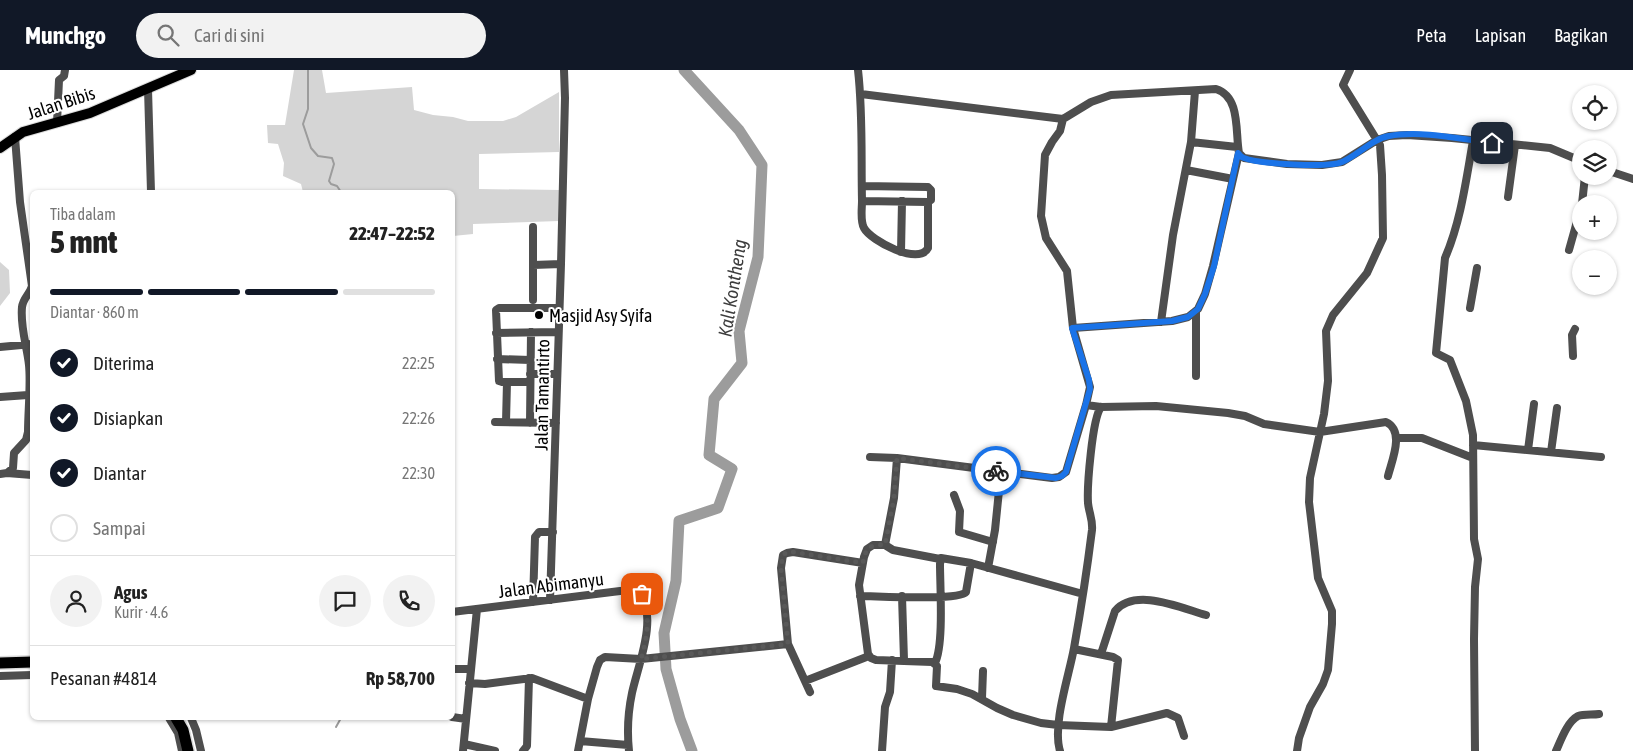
<!DOCTYPE html>
<html lang="id">
<meta charset="utf-8">
<style>
:root{--surface:#fff;--page:#f2f2f2;--text:#222;--muted:#767676;--line:#e0e0e0;--accent:#111827}
body{margin:0;font-family:"Asap Condensed",sans-serif;background:var(--page);color:var(--text);height:100vh;display:flex;flex-direction:column;font-size:19px;white-space:nowrap}
*{box-sizing:border-box;margin:0}
p{font-size:16px;color:var(--muted)}
.icon{flex:none;width:28px;height:28px;fill:none;stroke:currentColor;stroke-width:2;stroke-linecap:round;stroke-linejoin:round}
.map{position:relative;flex:1;overflow:hidden}
.drawer{position:absolute;left:30px;top:120px;width:425px;height:530px;display:flex;flex-direction:column;background:var(--surface);border-radius:8px;box-shadow:0 1px 4px #0004}
.drawer>*{flex:none}
.fabs{position:absolute;left:1572px;top:15px;display:grid;gap:10px}
.fabs a{display:grid;place-items:center;width:45px;height:45px;border-radius:50%;background:var(--surface);box-shadow:0 1px 4px #0004;font-size:25px}
.pin{position:absolute;display:grid;place-items:center;width:42px;height:42px;color:#fff;margin:-21px;border-radius:10px;box-shadow:0 2px 8px #0006}
.courier{position:absolute;display:grid;place-items:center;width:50px;height:50px;margin:-25px;border:4px solid #1a73e8;border-radius:50%;background:#fff;color:#222;box-shadow:0 1px 6px #0007}
.summary em{font-style:normal;font-weight:800}
.summary div{display:flex;flex-direction:column-reverse}
.summary{display:flex;align-items:center;justify-content:space-between;height:85px;padding:0 20px}
h1{font-size:32px;font-weight:800;line-height:38px}
.bar{display:grid;grid-template-columns:repeat(4,1fr);gap:8px 5px;align-content:center;height:60px;padding:0 20px}
.bar i{height:6px;border-radius:4px;background:var(--line)}
.bar .selected{background:var(--accent)}
.bar p{grid-column:span 4}
.line{display:flex;align-items:center;gap:12px;padding:0 20px;border-top:1px solid var(--line)}
.line div{flex:1}
.round{display:grid;place-items:center;flex:none;width:52px;height:52px;border-radius:26px;background:var(--page)}
ol{padding:0 20px;list-style:none}
li{display:flex;align-items:center;gap:15px;height:55px}
li p{margin-inline-start:auto}
li .icon{padding:5px;border-radius:50%;background:var(--accent);color:#fff;stroke-width:4}
li:last-child{color:var(--muted)}
li i{width:28px;height:28px;border:2px solid var(--line);border-radius:50%}
header{display:flex;align-items:center;gap:30px;box-sizing:border-box;height:70px;padding:0 25px;background:var(--accent);color:#fff}
header strong{font-size:24px}
nav{display:flex;gap:28px;margin-inline-start:auto;font-size:18px}
.search{width:350px;height:45px;background:var(--page);display:flex;align-items:center;gap:12px;box-sizing:border-box;padding:0 18px;border-radius:28px;color:var(--muted);font-size:19px}
.map>svg:first-child{display:block}
.green{fill:#d5d5d5}
.lines{fill:none;stroke-linecap:round;stroke-linejoin:round}
.stream{stroke:#9c9c9c;stroke-width:2}
.river{stroke:#9c9c9c;stroke-width:11}
.major-casing{stroke:#dbdbdb;stroke-width:12}
.highway-casing{stroke:#dbdbdb;stroke-width:14}
.minor{stroke:#4e4e4e;stroke-width:8}
.major{stroke:#000;stroke-width:10}
.highway{stroke:#000;stroke-width:11}
.done{stroke:#595959;stroke-width:5;stroke-dasharray:0 9}
.route{stroke:#1a73e8;stroke-width:6}
.poi-dot{fill:#000;stroke:#fff;stroke-width:2}
.labels{text-anchor:middle;dominant-baseline:central;stroke-width:4;stroke-linejoin:round;paint-order:stroke}
.street-label{font-size:18px;fill:#000;stroke:#fff}
.poi-label{font-size:18px;fill:#000;stroke:#fff;text-anchor:start}
.water-label{font-size:19px;font-style:italic;fill:#3d3d3d;stroke:#fff}
</style>
<header>
<strong>Munchgo</strong>
<div class="search"><svg class="icon" aria-label="search" viewBox="0 0 24 24"><circle cx="10" cy="10" r="6"/><path d="M15 15l6 6"/></svg>Cari di sini</div>
<nav><a>Peta</a><a>Lapisan</a><a>Bagikan</a></nav>
</header>
<div class="map">
<svg width="1633" height="681" viewBox="0 0 1633 681">
<rect width="100%" height="100%" fill="#fff"/>
<!-- green -->
<path class="green" d="M294 0H322L326 23 412 17 414 40 433 45 453 47 468 51H503L516 47 559 22V82L479 84V119L560 120 559 151 473 154V164L453 166 452 122H303L301 114 283 106 284 93 278 74 268 73 267 55H285Z
M0 192 9 200 10 223 0 236Z"/>
<g class="lines">
<!-- stream -->
<path class="stream" d="M308 0V39L303 54 311 78 318 86 332 88 334 94 329 111 331 114 337 116 341 122
M336 657 341 648"/>
<!-- river -->
<path class="river" d="M684 0 739 60 762 95 758 187 739 261 742 293 714 329 709 385 732 399 718 438 679 451 676 511 664 563 666 599 680 649 692 681"/>
<defs>
<path id="major" d="M0 78 23 62 90 43 191 0"/>
<path id="highway" d="M0 593 32 592
M176 648 183 660 188 681"/>
</defs>
<!-- major casing -->
<use href="#major" class="major-casing"/>
<!-- highway casing -->
<use href="#highway" class="highway-casing"/>
<!-- minor -->
<path class="minor" d="M858 0C863 43 861 87 862 131L928 132 931 130V120L928 117 862 116
M148 19 151 122
M861 24 1063 49 1091 32 1111 25 1216 19C1241 27 1235 62 1239 83L1244 88 1287 94 1322 95 1342 92 1377 70 1389 66 1407 65 1452 68 1550 78 1581 91
M57 53 59 10 64 6 65 0
M1473 71C1466 110 1461 151 1445 188L1436 283 1450 290 1466 331 1473 365 1474 469 1478 489 1475 517 1474 569 1475 681
M1191 72 1237 77
M1186 100 1233 109
M1609 101 1633 109
M1508 127 1515 75
M862 131C862 139 860 151 864 158 871 171 919 196 928 178V132
M1582 134 1585 106
M1569 180 1581 137
M901 182 902 131
M533 195 561 194
M533 230V157
M1470 238 1477 198
M1196 242V306
M1161 252 1173 165 1191 72 1195 21
M1073 258 1172 251 1188 247 1198 239 1205 224 1213 196 1239 83
M496 263 558 262
M0 277 32 274
M1573 286 1572 265 1575 259
M497 289 530 290
M530 304H557
M530 312H502L499 311 496 240 499 238H558
M0 327 28 325
M1086 335 1101 337 1156 336 1228 343 1245 346 1264 354 1320 362 1386 352C1405 361 1392 390 1388 406
M495 352 556 353
M506 352 507 312
M530 353 531 262
M1396 368H1422L1473 388
M1473 375 1601 387
M1528 380 1534 334
M1551 382 1557 338
M870 387 897 388 1052 408 1059 407 1066 402 1086 335 1090 317 1073 258 1067 201 1046 168 1041 146 1045 85 1052 72 1060 61 1063 49
M897 388 894 428 885 475 893 480 940 489
M7 403 32 405
M0 404 7 403 13 398 14 383 26 370 28 362C28 342 31 314 29 295 27 276 20 257 22 237 23 228 30 224 32 216L20 132 15 67
M954 425 960 441 959 462 993 472
M885 475H873L867 479 864 487 859 515 868 584 871 588 876 590 932 592 937 596 936 616 957 619 972 624 997 638 1013 645 1041 653 1058 655 1111 657 1167 643 1178 648 1184 666
M988 498 995 460 1001 401
M860 526C877 526 958 531 966 522L971 493
M902 526 904 590
M550 530 561 194 565 28 564 0
M533 532 535 467 539 462H553
M452 542 620 521 635 520 640 522C658 549 638 595 632 623 628 642 627 662 629 681
M1074 579 1113 587 1118 590 1111 657
M1101 584 1115 541C1135 517 1181 538 1206 545
M935 593C944 575 940 517 940 494L941 488 971 493 1083 524
M452 599H471
M0 606 32 605
M805 611 869 586
M469 613 485 614 532 608 588 629
M810 622 788 574 781 498 783 485 787 483 793 482 863 493
M982 628 983 601
M452 647 466 649
M169 648 178 663 182 681
M191 648 196 660 201 681
M580 671 628 675
M464 674 495 681
M463 681 477 539
M523 681 527 676 529 608
M578 681 588 629 597 597 600 590 605 587 641 589 788 574
M882 681 885 637 890 622 892 590
M1060 681C1052 655 1069 606 1074 578 1081 539 1087 500 1092 460 1093 450 1089 443 1088 433 1087 417 1092 349 1101 337
M1297 681 1299 668 1310 637 1323 614 1328 600 1332 554V541L1318 508 1309 432 1310 408 1324 344 1328 311 1326 261 1333 245 1367 203 1383 168 1382 105 1380 75 1343 15 1350 0
M1556 681C1561 670 1567 652 1578 646 1584 644 1593 645 1599 644"/>
<!-- major -->
<use href="#major" class="major"/>
<!-- highway -->
<use href="#highway" class="highway"/>
</g>
<g class="lines">
<!-- done -->
<path class="done" d="M642 524C651 544 647 569 641 589L788 574 781 498 783 485 787 482H793L863 493C865 478 870 474 885 475L894 428 897 388 996 401"/>
<!-- route -->
<path class="route" d="M996 401 1056 408 1062 406 1066 402 1090 319 1089 310 1072 258 1172 251 1188 247 1198 239 1205 224 1214 196 1238 83C1240 86 1241 87 1244 88 1259 94 1328 98 1342 92 1358 85 1372 69 1389 66 1420 60 1461 69 1492 73"/>
</g>
<!-- markers -->
<circle class="poi-dot" cx="539" cy="245" r="5"/>
<g class="labels">
<!-- street labels -->
<g class="street-label">
<text transform="translate(61 33) rotate(-18)">Jalan Bibis</text>
<text transform="translate(542 325) rotate(-89)">Jalan Tamantirto</text>
<text transform="translate(551 515) rotate(-7)">Jalan Abimanyu</text>
</g>
<!-- poi labels -->
<g class="poi-label">
<text x="549" y="245">Masjid Asy Syifa</text>
</g>
<!-- water labels -->
<g class="water-label">
<text transform="translate(732 218) rotate(-81)">Kali Kontheng</text>
</g>
</g>
</svg>
<div class="fabs">
<a><svg class="icon" aria-label="locate" viewBox="0 0 24 24"><circle cx="12" cy="12" r="6"/><path d="M12 2v4M12 18v4M2 12h4M18 12h4"/></svg></a>
<a><svg class="icon" aria-label="layers" viewBox="0 0 24 24"><path d="M12 4l9 5-9 5-9-5zM3 14l9 5 9-5"/></svg></a>
<a>+</a>
<a>−</a>
</div>
<div class="pin" style="left:642px;top:524px;background:#ea580c"><svg class="icon" aria-label="bag" viewBox="0 0 24 24"><path d="M5 8h14l-1 12H6zM9 8a3 3 0 0 1 6 0"/></svg></div>
<div class="pin" style="left:1492px;top:73px;background:#1f2937"><svg class="icon" aria-label="home" viewBox="0 0 24 24"><path d="M3 11l9-7 9 7M6 9v11h12V9"/></svg></div>
<div class="courier" style="left:996px;top:401px"><svg class="icon" aria-label="bike" viewBox="0 0 24 24"><circle cx="6" cy="16" r="4"/><circle cx="18" cy="16" r="4"/><path d="M6 16l4-8h5l3 8M10 8l3 8H6M13 5h3"/></svg></div>
<section class="drawer">
<div class="summary"><div><h1>5 mnt</h1><p>Tiba dalam</p></div><em>22:47–22:52</em></div>
<div class="bar"><i class="selected"></i><i class="selected"></i><i class="selected"></i><i></i><p>Diantar · 860 m</p></div>
<ol>
<li><svg class="icon" aria-label="check" viewBox="0 0 24 24"><path d="M5 12l5 5 9-10"/></svg>Diterima<p>22:25</p></li>
<li><svg class="icon" aria-label="check" viewBox="0 0 24 24"><path d="M5 12l5 5 9-10"/></svg>Disiapkan<p>22:26</p></li>
<li><svg class="icon" aria-label="check" viewBox="0 0 24 24"><path d="M5 12l5 5 9-10"/></svg>Diantar<p>22:30</p></li>
<li><i></i>Sampai</li>
</ol>
<div class="line" style="height:90px"><a class="round"><svg class="icon" aria-label="person" viewBox="0 0 24 24"><circle cx="12" cy="8" r="4"/><path d="M4 21q1-7 8-7t8 7"/></svg></a><div><b>Agus</b><p>Kurir · 4.6</p></div><a class="round"><svg class="icon" aria-label="chat" viewBox="0 0 24 24"><path d="M4 5h16v11H9l-5 4z"/></svg></a><a class="round"><svg class="icon" aria-label="phone" viewBox="0 0 24 24"><path d="M5 4h4l2 5-3 2q2 4 5 5l2-3 5 2v4C11 20 4 13 5 4z"/></svg></a></div>
<div class="line" style="height:65px"><div>Pesanan #4814</div><b>Rp 58,700</b></div>
</section>
</div>
